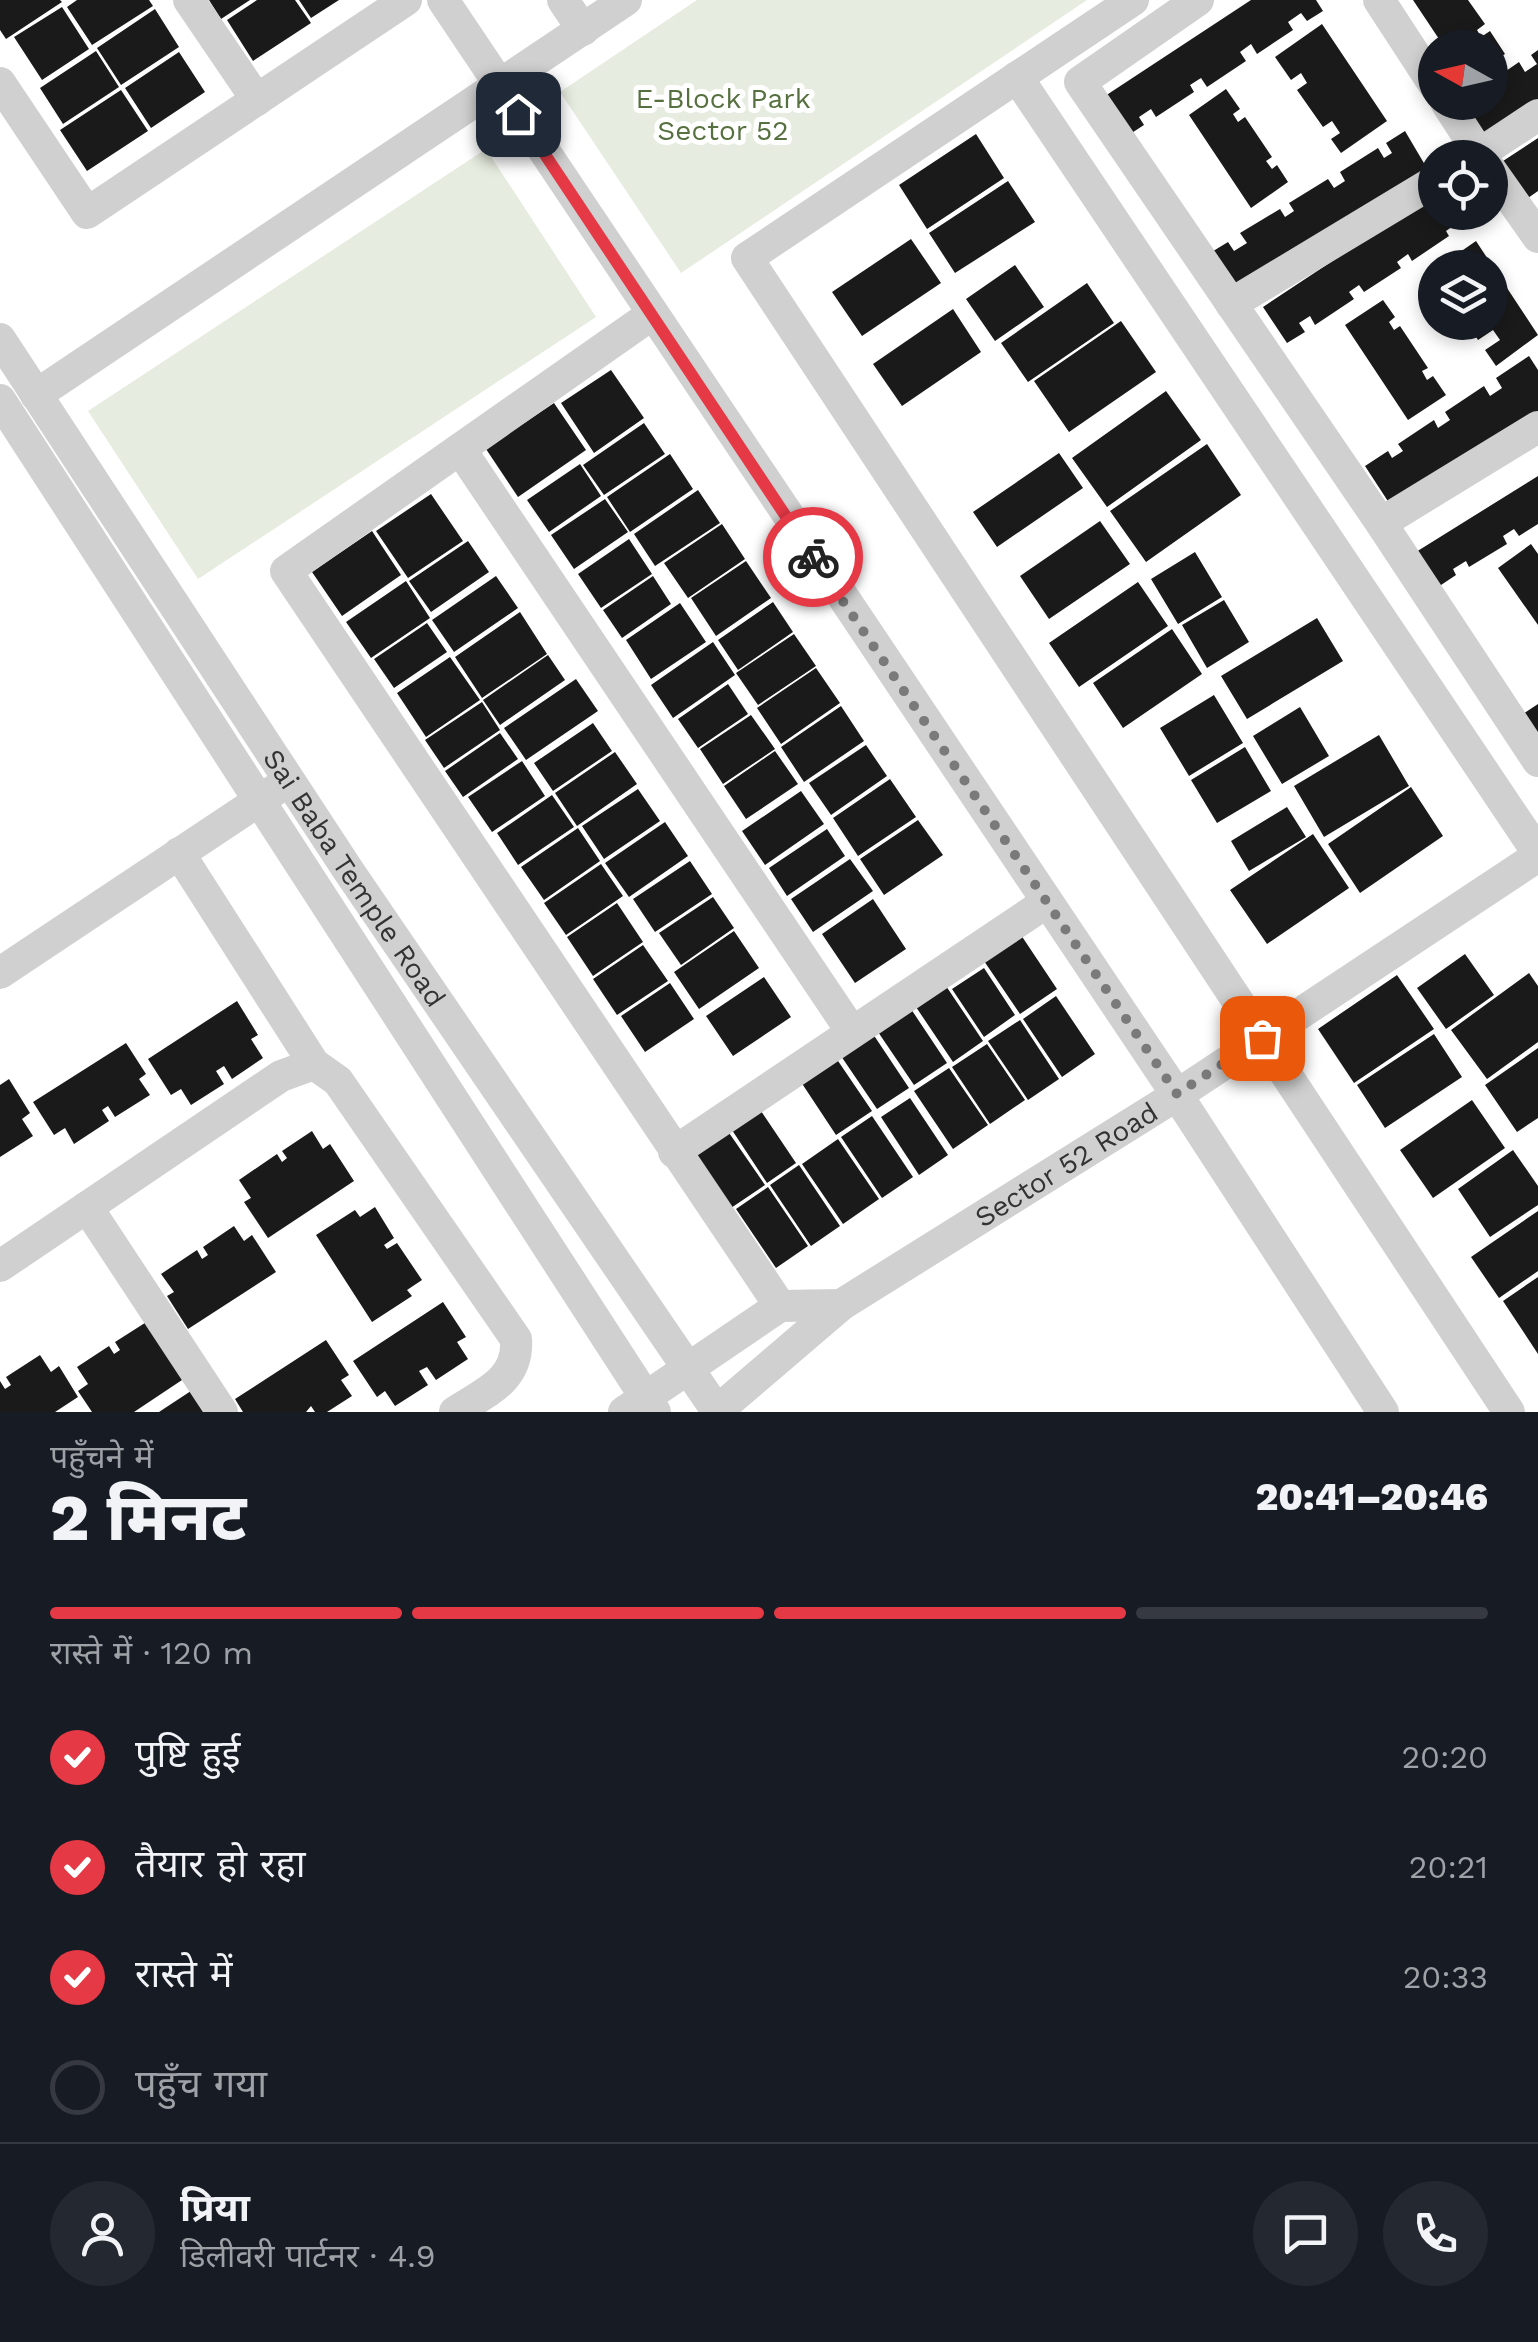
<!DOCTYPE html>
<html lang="hi">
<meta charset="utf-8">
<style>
:root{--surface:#171b24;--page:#242831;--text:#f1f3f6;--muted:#9ea1a6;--line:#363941;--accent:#e63946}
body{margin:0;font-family:"Work Sans","Noto Sans Devanagari",sans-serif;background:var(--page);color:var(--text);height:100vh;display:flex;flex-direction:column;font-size:38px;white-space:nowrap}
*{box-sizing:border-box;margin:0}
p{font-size:32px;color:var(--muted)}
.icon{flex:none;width:55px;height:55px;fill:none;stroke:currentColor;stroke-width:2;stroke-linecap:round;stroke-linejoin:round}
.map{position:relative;height:1412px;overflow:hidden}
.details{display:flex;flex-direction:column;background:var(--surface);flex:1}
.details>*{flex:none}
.needle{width:65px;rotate:278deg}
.buttons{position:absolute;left:1418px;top:30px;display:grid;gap:20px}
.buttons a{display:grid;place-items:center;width:90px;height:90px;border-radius:50%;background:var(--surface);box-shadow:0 5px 15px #0003;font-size:50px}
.pin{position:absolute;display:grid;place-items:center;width:85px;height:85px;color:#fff;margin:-42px;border-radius:20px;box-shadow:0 5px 15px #0006}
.courier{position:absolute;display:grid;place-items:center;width:100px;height:100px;margin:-50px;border:8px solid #e63946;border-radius:50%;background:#fff;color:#222;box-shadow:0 2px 12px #0007}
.summary em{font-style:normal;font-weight:800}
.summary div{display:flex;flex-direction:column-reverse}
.summary{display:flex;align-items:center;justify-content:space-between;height:170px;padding:0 50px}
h1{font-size:65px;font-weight:800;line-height:75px}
.bar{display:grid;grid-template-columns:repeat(4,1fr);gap:15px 10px;align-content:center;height:120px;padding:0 50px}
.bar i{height:12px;border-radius:8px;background:var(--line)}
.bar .active{background:var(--accent)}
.bar p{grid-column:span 4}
.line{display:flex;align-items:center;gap:25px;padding:0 50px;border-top:2px solid var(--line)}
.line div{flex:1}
.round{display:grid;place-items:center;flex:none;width:105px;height:105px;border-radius:52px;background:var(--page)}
ol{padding:0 50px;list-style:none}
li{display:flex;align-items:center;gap:30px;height:110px}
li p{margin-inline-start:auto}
li .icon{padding:10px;border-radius:50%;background:var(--accent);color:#fff;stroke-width:4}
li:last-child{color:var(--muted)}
li i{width:55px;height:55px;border:5px solid var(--line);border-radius:50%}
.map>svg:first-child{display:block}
.green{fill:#e6ecdf}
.building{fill:#1a1a1a}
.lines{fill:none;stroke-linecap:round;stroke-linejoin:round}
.minor{stroke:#d0d0d0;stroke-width:32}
.done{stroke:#7a7a7a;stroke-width:10;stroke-dasharray:0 18}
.route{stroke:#e63946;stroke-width:12}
.labels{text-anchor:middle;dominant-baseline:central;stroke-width:10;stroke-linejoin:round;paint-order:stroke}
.park-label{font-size:28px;fill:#56703f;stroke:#fff}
.street-label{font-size:28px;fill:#333;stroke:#fff}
</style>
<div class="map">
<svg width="1538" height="1412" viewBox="0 0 1538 1412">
<rect width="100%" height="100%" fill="#fff"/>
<!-- green -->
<path class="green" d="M697 0H1087L681 273 560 92Z
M486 149 596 317 198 579 88 411Z"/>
<!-- building -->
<path class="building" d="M0 0H60L62 2 6 39 0 30Z
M77 0H149L153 6 92 45 67 7Z
M209 0H250L221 19Z
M257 0H295L311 23 253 61 227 20Z
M299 0H339L311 18Z
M1251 0H1316L1323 11 1307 21 1301 13 1288 22 1293 30 1257 54 1251 44 1240 52 1246 61 1207 87 1201 78 1190 85 1194 92 1156 117 1151 109 1139 117 1144 125 1127 136 1102 98Z
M1413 0H1468L1485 24 1477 30 1481 37 1490 31 1505 54 1490 64V48H1445Z
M62 7 89 49 42 80 14 37Z
M155 9 179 47 121 85 97 48Z
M1322 24 1387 121 1341 153 1331 139 1340 133 1332 121 1323 127 1297 90 1307 83 1301 73 1291 80 1275 57Z
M1538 50V101L1476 142 1459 102H1490V82L1519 62 1525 72 1537 64 1531 55Z
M96 51 119 87 63 124 40 88Z
M179 52 205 92 151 128 125 88Z
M1226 89 1240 109 1233 114 1238 122 1245 117 1272 157 1266 161 1272 169 1277 165 1288 182 1251 208 1189 115Z
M121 90 148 131 87 171 60 130Z
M1405 131 1428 170 1234 291 1210 253 1228 242 1234 251 1247 243 1240 233 1280 209 1285 217 1294 211 1289 203 1328 179 1334 188 1345 181 1340 172 1378 148 1384 158 1392 153 1386 143Z
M976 134 1004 178 927 229 899 185Z
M1538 138V191L1528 198 1503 161Z
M1008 181 1035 222 955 273 929 233Z
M1435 193V212H1474L1477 217 1459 229 1456 224 1446 231 1449 236 1412 261 1408 254 1397 262 1401 268 1364 292 1359 285 1349 292 1354 299 1315 325 1310 316 1299 323 1305 332 1287 343 1263 307Z
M911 239 941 283 862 336 832 292Z
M1476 241 1538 335 1496 366 1485 350 1500 340 1493 330 1478 340 1467 322H1490V268H1437Z
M1015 265 1044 307 995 341 966 299Z
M1087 283 1114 323 1028 382 1001 343Z
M1383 300 1395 317 1389 322 1394 330 1400 326 1428 368 1422 371 1427 380 1433 376 1446 395 1408 420 1345 325Z
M953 309 981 352 902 406 873 364Z
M1121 321 1156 372 1069 432 1034 381Z
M1529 356 1538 370V412L1393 509 1365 466 1388 451 1392 458 1403 451 1398 444 1434 420 1438 428 1450 420 1445 412 1484 386 1490 396 1502 388 1496 378Z
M611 370 644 418 594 453 561 403Z
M1166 391 1201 440 1107 507 1072 458Z
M554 403 586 450 518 497 486 449Z
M644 423 665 454 604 495 583 465Z
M1207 444 1241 495 1146 562 1110 511Z
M1059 453 1083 488 997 547 973 512Z
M670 454 693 489 630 532 607 497Z
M580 464 601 496 549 532 527 500Z
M1538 476V524L1519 536 1514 529 1503 536 1507 544 1469 567 1466 561 1453 569 1456 575 1438 587 1416 552Z
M698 490 720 523 655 566 634 534Z
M431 494 463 541 408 578 376 531Z
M605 499 628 532 574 569 551 535Z
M1100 521 1130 564 1049 619 1020 576Z
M722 524 745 559 688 598 664 563Z
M372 531 401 575 342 616 312 572Z
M629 539 652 574 601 608 578 574Z
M468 541 489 572 431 612 409 581Z
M1531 544 1538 554V625L1498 568Z
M1195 552 1222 597 1178 624 1151 579Z
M746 561 771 598 716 636 691 598Z
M496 576 518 608 454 652 432 620Z
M653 576 671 604 622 638 603 610Z
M406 581 430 618 371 658 346 622Z
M1138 582 1168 626 1079 687 1049 643Z
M1224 600 1249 642 1207 668 1182 625Z
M773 602 793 632 738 670 718 640Z
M680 603 706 642 651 679 626 640Z
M520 612 547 654 482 698 455 657Z
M1317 618 1343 661 1247 719 1221 676Z
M427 623 447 652 394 688 374 659Z
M1172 629 1202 674 1123 728 1093 683Z
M794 634 816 666 758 705 736 673Z
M713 642 735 675 673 718 651 685Z
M548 655 565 680 500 725 483 700Z
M450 657 480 700 426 737 397 693Z
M816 668 840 703 781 744 757 708Z
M576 679 598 711 526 760 504 728Z
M728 684 748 714 698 748 678 719Z
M1214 695 1243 743 1189 776 1160 728Z
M482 702 500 730 444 768 425 740Z
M1538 704V737L1523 714Z
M841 706 864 741 804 782 781 747Z
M1300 707 1329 756 1282 784 1253 736Z
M751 715 775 749 723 784 700 749Z
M593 723 612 751 553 791 534 763Z
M500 733 518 759 463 797 445 771Z
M1379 735 1409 786 1324 837 1294 786Z
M866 745 887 776 831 815 809 783Z
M1245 747 1271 791 1217 823 1191 780Z
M775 751 798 784 746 819 724 786Z
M615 752 637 784 577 826 555 793Z
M522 761 545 796 492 832 468 797Z
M890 779 916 817 858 856 833 818Z
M1411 787 1443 836 1360 893 1328 844Z
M638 789 660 821 604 859 582 826Z
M801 791 824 824 765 865 742 831Z
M552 795 574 827 518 865 497 833Z
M1287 807 1306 837 1249 871 1231 841Z
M918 820 943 855 884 895 860 859Z
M665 822 688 856 629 897 605 863Z
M578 828 600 861 544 900 521 867Z
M827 829 845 856 787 896 769 868Z
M1313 834 1349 888 1267 944 1230 890Z
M850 859 873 891 813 932 791 899Z
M690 861 712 894 655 932 633 899Z
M601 864 623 896 566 935 544 903Z
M713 897 734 928 681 965 659 933Z
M873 899 906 949 855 983 822 934Z
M617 903 643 942 593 976 567 937Z
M734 931 759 968 699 1009 674 972Z
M1019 932 1057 989 1020 1014 982 958Z
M643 945 668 981 617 1015 593 979Z
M1465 954 1494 995 1446 1029 1417 988Z
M984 968 1015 1015 984 1037 952 989Z
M1529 973 1538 986V1042L1487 1079 1451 1030Z
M1397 975 1434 1029 1354 1083 1318 1029Z
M764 977 791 1017 733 1056 706 1016Z
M670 983 694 1019 645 1052 621 1016Z
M946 986 983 1041 953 1062 916 1007Z
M1056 996 1095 1054 1062 1077 1023 1019Z
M237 1001 258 1035 251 1039 263 1058 232 1079 224 1066 216 1071 224 1084 191 1105 181 1089 171 1095 148 1059Z
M909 1006 947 1063 914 1085 876 1029Z
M1020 1020 1059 1079 1028 1100 988 1041Z
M873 1034 909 1088 877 1109 841 1056Z
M1434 1034 1462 1077 1385 1128 1357 1085Z
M126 1043 146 1074 139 1079 150 1095 115 1117 108 1106 102 1110 109 1121 74 1144 65 1128 54 1135 33 1102Z
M987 1044 1025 1100 990 1124 952 1067Z
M1538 1048V1118L1517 1132 1485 1085Z
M834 1055 872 1111 836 1135 799 1079Z
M949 1068 988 1125 953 1149 914 1091Z
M9 1079 30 1113 22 1119 33 1136 0 1157V1085Z
M910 1098 948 1155 919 1175 881 1117Z
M1472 1100 1505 1148 1433 1198 1400 1150Z
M759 1108 796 1163 767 1183 730 1127Z
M872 1116 913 1177 882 1198 841 1137Z
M725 1127 765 1185 728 1210 689 1152Z
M312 1131 323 1149 330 1144 354 1181 268 1238 244 1202 251 1198 239 1180 277 1154 282 1162 287 1158 282 1151Z
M838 1139 879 1199 843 1224 802 1164Z
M1513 1150 1538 1186V1205L1490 1237 1458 1189Z
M799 1165 840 1226 811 1246 770 1185Z
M768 1187 808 1246 776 1268 736 1209Z
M375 1207 394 1238 384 1245 387 1249 397 1243 422 1280 407 1290 412 1296 372 1322 316 1235 355 1210 360 1217Z
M1538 1211V1271L1499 1298 1471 1257Z
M234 1226 244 1241 252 1235 276 1272 188 1329 167 1296 174 1292 161 1274 197 1250 202 1259 208 1255 203 1247Z
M1538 1277V1354L1503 1301Z
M443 1302 466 1337 457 1342 468 1359 436 1380 427 1367 419 1371 428 1385 395 1406 385 1391 377 1397 353 1361Z
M148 1321 194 1372 134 1412H92L78 1391 88 1384 77 1367 109 1346 114 1354 120 1350 115 1342Z
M326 1340 349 1375 341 1380 352 1396 327 1412H315L311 1406 306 1412H243L235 1399Z
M40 1355 51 1372 59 1366 78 1397 55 1412H0V1381L5 1389 11 1385 6 1377Z
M200 1385 217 1412H159Z"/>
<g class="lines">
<!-- minor -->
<g class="minor">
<path d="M189 0 257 100"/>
<path d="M443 0 1177 1095 1383 1412"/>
<path d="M563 0 583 30"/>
<path d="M1133 0 747 258 1509 1412"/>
<path d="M1198 0 1080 82 1381 523 1538 761"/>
<path d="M1379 0 1435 86"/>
<path d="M1017 77 1538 853"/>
<path d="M0 83 87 213 406 0"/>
<path d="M1446 102 1482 158"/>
<path d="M1473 158 1538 115"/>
<path d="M1490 169 1538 237"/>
<path d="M1231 304 1435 181"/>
<path d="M651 315 286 571 780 1306"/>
<path id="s1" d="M0 339 348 870 717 1411"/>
<path d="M36 395 626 0"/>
<path d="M0 400 655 1412"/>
<path d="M460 449 852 1032"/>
<path d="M1381 523 1538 427"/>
<path d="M179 853 314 1064 338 1081 516 1339C519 1380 486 1392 455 1412"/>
<path d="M0 973 275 790"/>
<path d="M674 1152 1047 902"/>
<path d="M87 1207 222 1412"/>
<path d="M0 1266 281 1076 314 1064"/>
<path d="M624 1412 780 1306 841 1305"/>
<path id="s2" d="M716 1412 841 1305 1177 1095 1538 856"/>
</g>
</g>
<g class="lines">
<!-- done -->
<path class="done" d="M813 557 1177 1094 1262 1038"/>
<!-- route -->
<path class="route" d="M518 114 813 557"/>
</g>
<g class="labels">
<!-- park labels -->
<g class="park-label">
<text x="723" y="98">E-Block Park<tspan x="723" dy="32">Sector 52</tspan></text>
</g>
<!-- street labels -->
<g class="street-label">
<text stroke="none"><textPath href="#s1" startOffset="645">Sai Baba Temple Road</textPath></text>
<text stroke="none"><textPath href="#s2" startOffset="430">Sector 52 Road</textPath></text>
</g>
</g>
</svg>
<div class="buttons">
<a><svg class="needle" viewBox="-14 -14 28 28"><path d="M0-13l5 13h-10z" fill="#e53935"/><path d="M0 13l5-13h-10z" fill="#9ea1a6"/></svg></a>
<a><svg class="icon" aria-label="locate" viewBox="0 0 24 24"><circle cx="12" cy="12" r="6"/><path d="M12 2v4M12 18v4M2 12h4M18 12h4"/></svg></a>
<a><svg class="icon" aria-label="layers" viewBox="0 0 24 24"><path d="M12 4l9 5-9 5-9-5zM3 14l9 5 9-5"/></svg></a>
</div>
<div class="pin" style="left:1262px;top:1038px;background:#ea580c"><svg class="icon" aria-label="bag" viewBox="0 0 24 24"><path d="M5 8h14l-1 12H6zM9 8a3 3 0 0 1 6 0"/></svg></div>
<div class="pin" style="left:518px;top:114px;background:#1f2937"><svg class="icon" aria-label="home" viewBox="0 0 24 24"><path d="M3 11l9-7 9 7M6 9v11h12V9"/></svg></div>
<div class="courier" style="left:813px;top:557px"><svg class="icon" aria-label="bike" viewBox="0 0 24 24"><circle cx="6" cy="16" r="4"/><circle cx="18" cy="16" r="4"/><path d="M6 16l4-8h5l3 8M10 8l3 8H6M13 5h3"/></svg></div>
</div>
<section class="details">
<div class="summary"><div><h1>2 मिनट</h1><p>पहुँचने में</p></div><em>20:41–20:46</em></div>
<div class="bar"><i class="active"></i><i class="active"></i><i class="active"></i><i></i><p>रास्ते में · 120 m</p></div>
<ol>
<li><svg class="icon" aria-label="check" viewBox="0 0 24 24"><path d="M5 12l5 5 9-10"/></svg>पुष्टि हुई<p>20:20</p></li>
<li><svg class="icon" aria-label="check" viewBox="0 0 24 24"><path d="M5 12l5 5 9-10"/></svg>तैयार हो रहा<p>20:21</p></li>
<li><svg class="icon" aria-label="check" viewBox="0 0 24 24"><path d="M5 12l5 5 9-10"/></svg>रास्ते में<p>20:33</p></li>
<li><i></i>पहुँच गया</li>
</ol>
<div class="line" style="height:180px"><a class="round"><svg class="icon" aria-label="person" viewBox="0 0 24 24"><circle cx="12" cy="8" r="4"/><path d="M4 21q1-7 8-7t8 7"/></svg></a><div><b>प्रिया</b><p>डिलीवरी पार्टनर · 4.9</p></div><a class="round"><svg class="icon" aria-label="chat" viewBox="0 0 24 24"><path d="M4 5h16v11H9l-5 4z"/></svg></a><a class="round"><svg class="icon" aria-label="phone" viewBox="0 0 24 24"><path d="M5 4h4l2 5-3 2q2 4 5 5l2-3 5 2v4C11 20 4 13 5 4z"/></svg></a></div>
</section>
